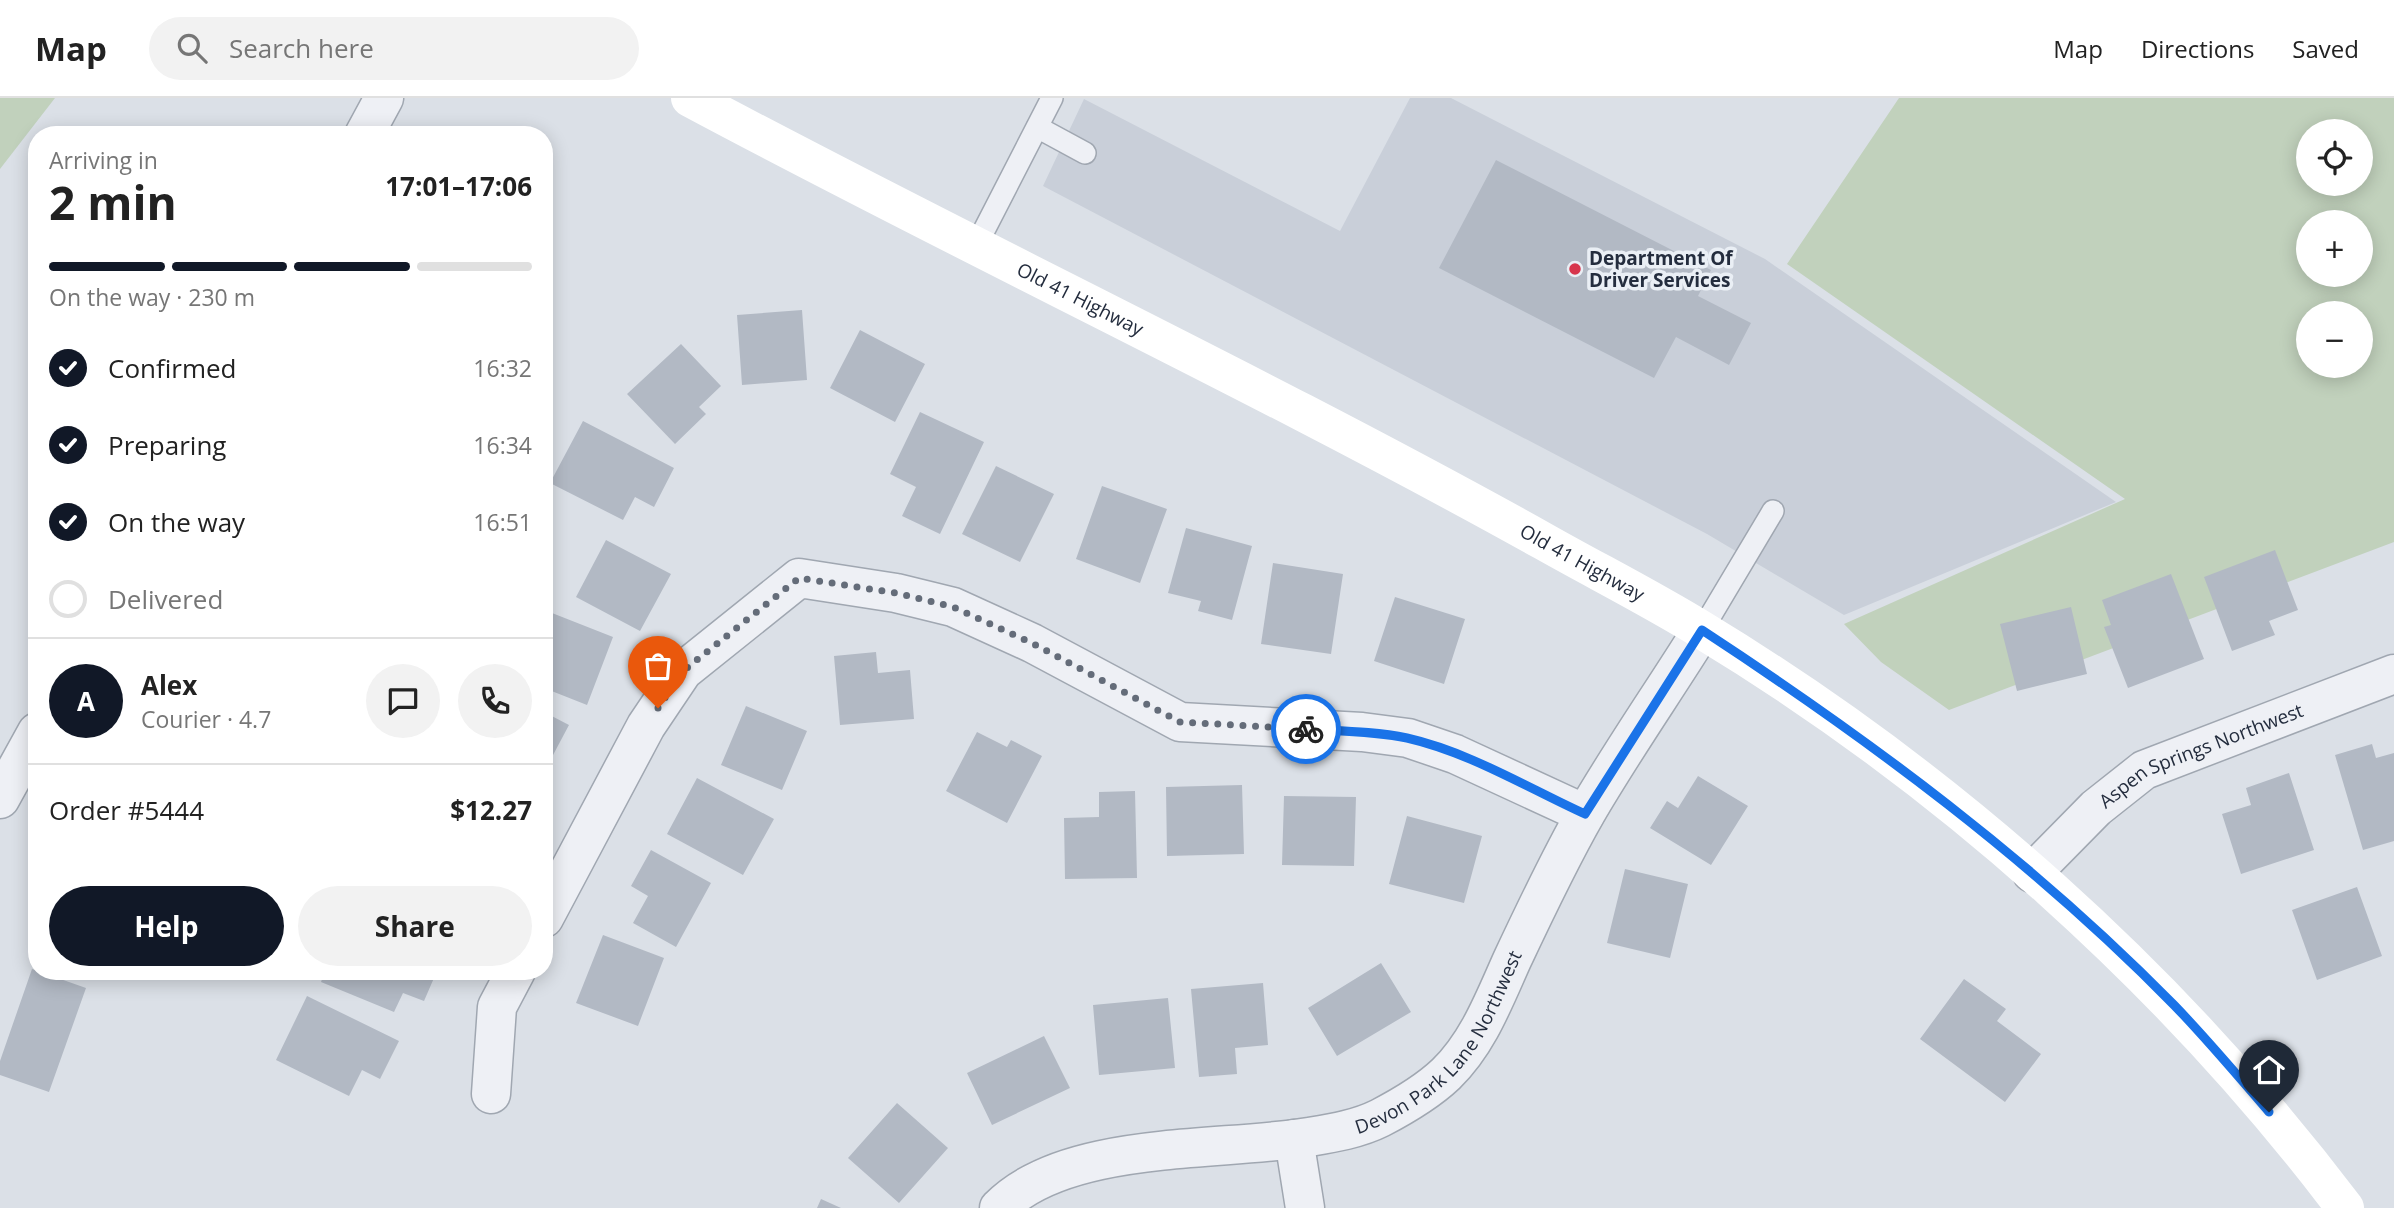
<!DOCTYPE html>
<meta charset="utf-8">
<style>
:root{--surface:#fff;--page:#f2f2f2;--text:#222;--muted:#767676;--line:#e0e0e0;--accent:#111827}
body{margin:0;font-family:"Open Sans",sans-serif;background:var(--page);color:var(--text);height:100vh;display:flex;flex-direction:column;font-size:26px;white-space:nowrap}
*{box-sizing:border-box;margin:0}
p{font-size:23px;color:var(--muted)}
.icon{flex:none;width:38px;height:38px;fill:none;stroke:currentColor;stroke-width:2;stroke-linecap:round;stroke-linejoin:round}
.map{position:relative;flex:1;overflow:hidden}
.drawer{position:absolute;left:28px;top:28px;width:525px;height:854px;display:flex;flex-direction:column;background:var(--surface);border-radius:28px;box-shadow:0 4px 18px #0003}
.drawer>*{flex:none}
.buttons{position:absolute;left:2296px;top:21px;display:grid;gap:14px}
.buttons a{display:grid;place-items:center;width:77px;height:77px;border-radius:50%;background:var(--surface);box-shadow:0 4px 18px #0003;font-size:35px}
.pin{position:absolute;display:grid;place-items:center;width:60px;height:60px;color:#fff;margin:-72px -30px;border-radius:50% 50% 50% 0;rotate:-45deg;box-shadow:0 0 7px #0007}
.pin .icon{rotate:45deg}
.courier{position:absolute;display:grid;place-items:center;width:70px;height:70px;margin:-35px;border:5px solid #1a73e8;border-radius:50%;background:#fff;color:#222;box-shadow:0 2px 9px #0007}
.overview em{font-style:normal;font-weight:700}
.overview div{display:flex;flex-direction:column-reverse}
.overview{display:flex;align-items:center;justify-content:space-between;height:119px;padding:0 21px}
h1{font-size:46px;font-weight:700;line-height:52px}
.bar{display:grid;grid-template-columns:repeat(4,1fr);gap:10px 7px;align-content:center;height:84px;padding:0 21px}
.bar i{height:9px;border-radius:5px;background:var(--line)}
.bar .current{background:var(--accent)}
.bar p{grid-column:span 4}
.line{display:flex;align-items:center;gap:18px;padding:0 21px;border-top:2px solid var(--line)}
.line div{flex:1}
.round{display:grid;place-items:center;flex:none;width:74px;height:74px;border-radius:37px;background:var(--page)}
ol{padding:0 21px;list-style:none}
li{display:flex;align-items:center;gap:21px;height:77px}
li p{margin-inline-start:auto}
li .icon{padding:7px;border-radius:50%;background:var(--accent);color:#fff;stroke-width:4}
li:last-child{color:var(--muted)}
li i{width:38px;height:38px;border:4px solid var(--line);border-radius:50%}
.primary-button{display:flex;gap:14px;margin-top:auto;padding:14px 21px}
.primary-button a{flex:1;height:80px;border-radius:42px;background:var(--accent);color:#fff;font-size:28px;font-weight:700;line-height:80px;text-align:center}
.primary-button a+a{background:var(--page);color:var(--text)}
header{display:flex;align-items:center;gap:42px;box-sizing:border-box;height:98px;padding:0 35px;background:var(--surface);border-bottom:2px solid var(--line)}
header strong{font-size:33px}
nav{display:flex;gap:38px;margin-inline-start:auto;font-size:24px}
.search{width:490px;height:63px;background:var(--page);display:flex;align-items:center;gap:18px;box-sizing:border-box;padding:0 24px;border-radius:38px;color:var(--muted);font-size:26px}
.map>svg:first-child{display:block}
.built{fill:#c9cfd9}
.green{fill:#c1d1bc;fill-rule:evenodd}
.building{fill:#b2b9c4}
.lines{fill:none;stroke-linecap:round;stroke-linejoin:round}
.lane-casing{stroke:#a0a7b1;stroke-width:24}
.street-casing{stroke:#a0a7b1;stroke-width:41}
.lane{stroke:#eef0f5;stroke-width:21}
.street{stroke:#eef0f5;stroke-width:38}
.secondary{stroke:#fff;stroke-width:38}
.done{stroke:#646c79;stroke-width:7;stroke-dasharray:0 12.6}
.route{stroke:#1a73e8;stroke-width:9}
.poi-dot{fill:#d7354c;stroke:#eaeff5;stroke-width:2.5}
.labels{text-anchor:middle;dominant-baseline:central;stroke-width:7;stroke-linejoin:round;paint-order:stroke}
.poi-label{font-size:19px;font-weight:bold;fill:#242d3e;stroke:#eaeff5;text-anchor:start}
.street-label{font-size:19px;fill:#242d3e;stroke:#eaeff5}
</style>
<header>
<strong>Map</strong>
<div class="search"><svg class="icon" aria-label="search" viewBox="0 0 24 24"><circle cx="10" cy="10" r="6"/><path d="M15 15l6 6"/></svg>Search here</div>
<nav><a>Map</a><a>Directions</a><a>Saved</a></nav>
</header>
<div class="map">
<svg width="2394" height="1110" viewBox="0 0 2394 1110">
<rect width="100%" height="100%" fill="#dbe0e7"/>
<!-- built -->
<path class="built" d="M1410 0H1451L1765 161 2116 404 1844 517 1707 436 1043 88 1084 1 1340 133Z"/>
<!-- green -->
<path class="green" d="M0 0H55L0 71Z
M1899 0H2394V444L1949 612 1881 564 1844 526 2125 401 1787 166ZM2308 33H2361V86H2308ZM2308 124H2361V177H2308ZM2308 215H2361V268H2308Z"/>
<!-- building -->
<path class="building" d="M1496 62 1711 172 1698 198 1751 225 1729 267 1676 239 1654 280 1439 170Z
M802 212 807 282 742 287 737 217Z
M860 232 925 266 895 324 830 290Z
M681 246 721 288 699 309 706 316 675 346 627 296Z
M920 314 984 344 940 436 902 418 916 389 890 376Z
M583 323 674 370 654 409 635 399 623 422 550 385Z
M996 368 1054 396 1020 464 962 436Z
M1102 388 1167 411 1140 485 1076 461Z
M1186 430 1252 448 1232 522 1198 513 1201 503 1168 495Z
M606 442 671 476 640 533 576 499Z
M2275 452 2298 512 2269 523 2275 537 2232 553 2204 479Z
M1273 465 1343 476 1331 556 1261 546Z
M2171 476 2204 561 2128 590 2104 529 2111 527 2102 502Z
M1395 499 1465 521 1444 586 1374 563Z
M2071 509 2087 576 2017 593 2000 526Z
M552 515 613 539 587 607 544 590V534Z
M876 554 878 575 910 572 914 621 840 627 834 558Z
M746 608 807 633 782 692 721 667Z
M544 614 569 627 544 674Z
M977 634 1007 649 1011 642 1042 658 1007 725 946 693Z
M2372 646 2376 660 2394 655V743L2363 752 2335 657Z
M2289 675 2314 752 2241 776 2222 716 2251 707 2246 690Z
M1698 678 1748 708 1711 767 1650 730 1667 703 1678 710Z
M697 680 774 721 743 777 667 736Z
M1242 687 1244 756 1167 758 1166 689Z
M1135 693 1137 780 1065 781 1064 720 1099 719V694Z
M1284 698 1356 699 1354 768 1282 767Z
M1407 718 1482 738 1464 805 1389 786Z
M651 752 711 785 676 849 633 825 648 798 631 788Z
M1625 771 1688 786 1670 860 1607 845Z
M2357 789 2382 858 2317 882 2292 812Z
M603 837 664 860 638 928 576 905Z
M1381 865 1411 914 1337 958 1308 910Z
M32 871 86 890 49 994 0 977V963Z
M325 873H437L424 903 403 895 394 914 321 884Z
M1964 881 2006 911 1997 923 2041 956 2005 1004 1920 941Z
M1263 885 1268 947 1235 950 1237 976 1199 979 1191 891Z
M307 898 399 943 380 981 362 972 349 998 276 962Z
M1168 900 1175 970 1099 977 1093 907Z
M1044 938 1070 990 992 1027 967 975Z
M897 1005 948 1050 899 1105 848 1060Z
M821 1101 841 1110H817Z"/>
<g class="lines">
<defs>
<path id="lane" d="M1037 29 1085 55
M977 146 1052 0
M1702 532 1773 413"/>
<g id="street">
<path d="M364 37 384 0"/>
<path d="M0 701 37 634"/>
<path id="s1" d="M2032 775 2096 710 2144 672 2394 576"/>
<path d="M544 820 646 628 683 573 799 480 896 495 953 509 1032 545 1180 624 1362 634 1408 640 1455 656 1585 716"/>
<path d="M491 996 497 909 516 873"/>
<path d="M1294 1041 1305 1110"/>
<path id="s2" d="M999 1110C1066 1042 1219 1054 1309 1039 1333 1035 1358 1031 1380 1020 1403 1008 1427 994 1446 976 1478 945 1494 902 1512 862 1535 813 1559 762 1586 715 1622 653 1664 593 1702 532"/>
</g>
</defs>
<!-- lane casing -->
<use href="#lane" class="lane-casing"/>
<!-- street casing -->
<use href="#street" class="street-casing"/>
<!-- lane -->
<use href="#lane" class="lane"/>
<!-- street -->
<use href="#street" class="street"/>
<!-- secondary -->
<path class="secondary" id="s3" d="M690 0C972 151 1263 287 1543 443 1596 473 1650 500 1702 532 1948 681 2172 881 2345 1110"/>
</g>
<g class="lines">
<!-- done -->
<path class="done" d="M658 610 683 573 799 480 896 495 953 509 1032 545 1180 624 1306 631"/>
<!-- route -->
<path class="route" d="M1306 631C1339 633 1374 633 1407 640 1469 654 1528 690 1585 716L1702 532C1870 642 2033 763 2174 907 2207 941 2238 978 2269 1014"/>
</g>
<!-- markers -->
<circle class="poi-dot" cx="1575" cy="171" r="7"/>
<g class="labels">
<!-- poi labels -->
<g class="poi-label">
<text x="1589" y="160">Department Of<tspan x="1589" dy="22">Driver Services</tspan></text>
</g>
<!-- street labels -->
<g class="street-label">
<text stroke="none"><textPath href="#s3" startOffset="439">Old 41 Highway</textPath></text>
<text stroke="none"><textPath href="#s3" startOffset="1006">Old 41 Highway</textPath></text>
<text stroke="none"><textPath href="#s1" startOffset="210">Aspen Springs Northwest</textPath></text>
<text stroke="none"><textPath href="#s2" startOffset="495">Devon Park Lane Northwest</textPath></text>
</g>
</g>
</svg>
<div class="buttons">
<a><svg class="icon" aria-label="locate" viewBox="0 0 24 24"><circle cx="12" cy="12" r="6"/><path d="M12 2v4M12 18v4M2 12h4M18 12h4"/></svg></a>
<a>+</a>
<a>−</a>
</div>
<div class="pin" style="left:658px;top:610px;background:#ea580c"><svg class="icon" aria-label="bag" viewBox="0 0 24 24"><path d="M5 8h14l-1 12H6zM9 8a3 3 0 0 1 6 0"/></svg></div>
<div class="pin" style="left:2269px;top:1014px;background:#1f2937"><svg class="icon" aria-label="home" viewBox="0 0 24 24"><path d="M3 11l9-7 9 7M6 9v11h12V9"/></svg></div>
<div class="courier" style="left:1306px;top:631px"><svg class="icon" aria-label="bike" viewBox="0 0 24 24"><circle cx="6" cy="16" r="4"/><circle cx="18" cy="16" r="4"/><path d="M6 16l4-8h5l3 8M10 8l3 8H6M13 5h3"/></svg></div>
<section class="drawer">
<div class="overview"><div><h1>2 min</h1><p>Arriving in</p></div><em>17:01–17:06</em></div>
<div class="bar"><i class="current"></i><i class="current"></i><i class="current"></i><i></i><p>On the way · 230 m</p></div>
<ol>
<li><svg class="icon" aria-label="check" viewBox="0 0 24 24"><path d="M5 12l5 5 9-10"/></svg>Confirmed<p>16:32</p></li>
<li><svg class="icon" aria-label="check" viewBox="0 0 24 24"><path d="M5 12l5 5 9-10"/></svg>Preparing<p>16:34</p></li>
<li><svg class="icon" aria-label="check" viewBox="0 0 24 24"><path d="M5 12l5 5 9-10"/></svg>On the way<p>16:51</p></li>
<li><i></i>Delivered</li>
</ol>
<div class="line" style="height:126px"><b class="round" style="background:var(--accent);color:#fff">A</b><div><b>Alex</b><p>Courier · 4.7</p></div><a class="round"><svg class="icon" aria-label="chat" viewBox="0 0 24 24"><path d="M4 5h16v11H9l-5 4z"/></svg></a><a class="round"><svg class="icon" aria-label="phone" viewBox="0 0 24 24"><path d="M5 4h4l2 5-3 2q2 4 5 5l2-3 5 2v4C11 20 4 13 5 4z"/></svg></a></div>
<div class="line" style="height:91px"><div>Order #5444</div><b>$12.27</b></div>
<div class="primary-button"><a>Help</a><a>Share</a></div>
</section>
</div>
